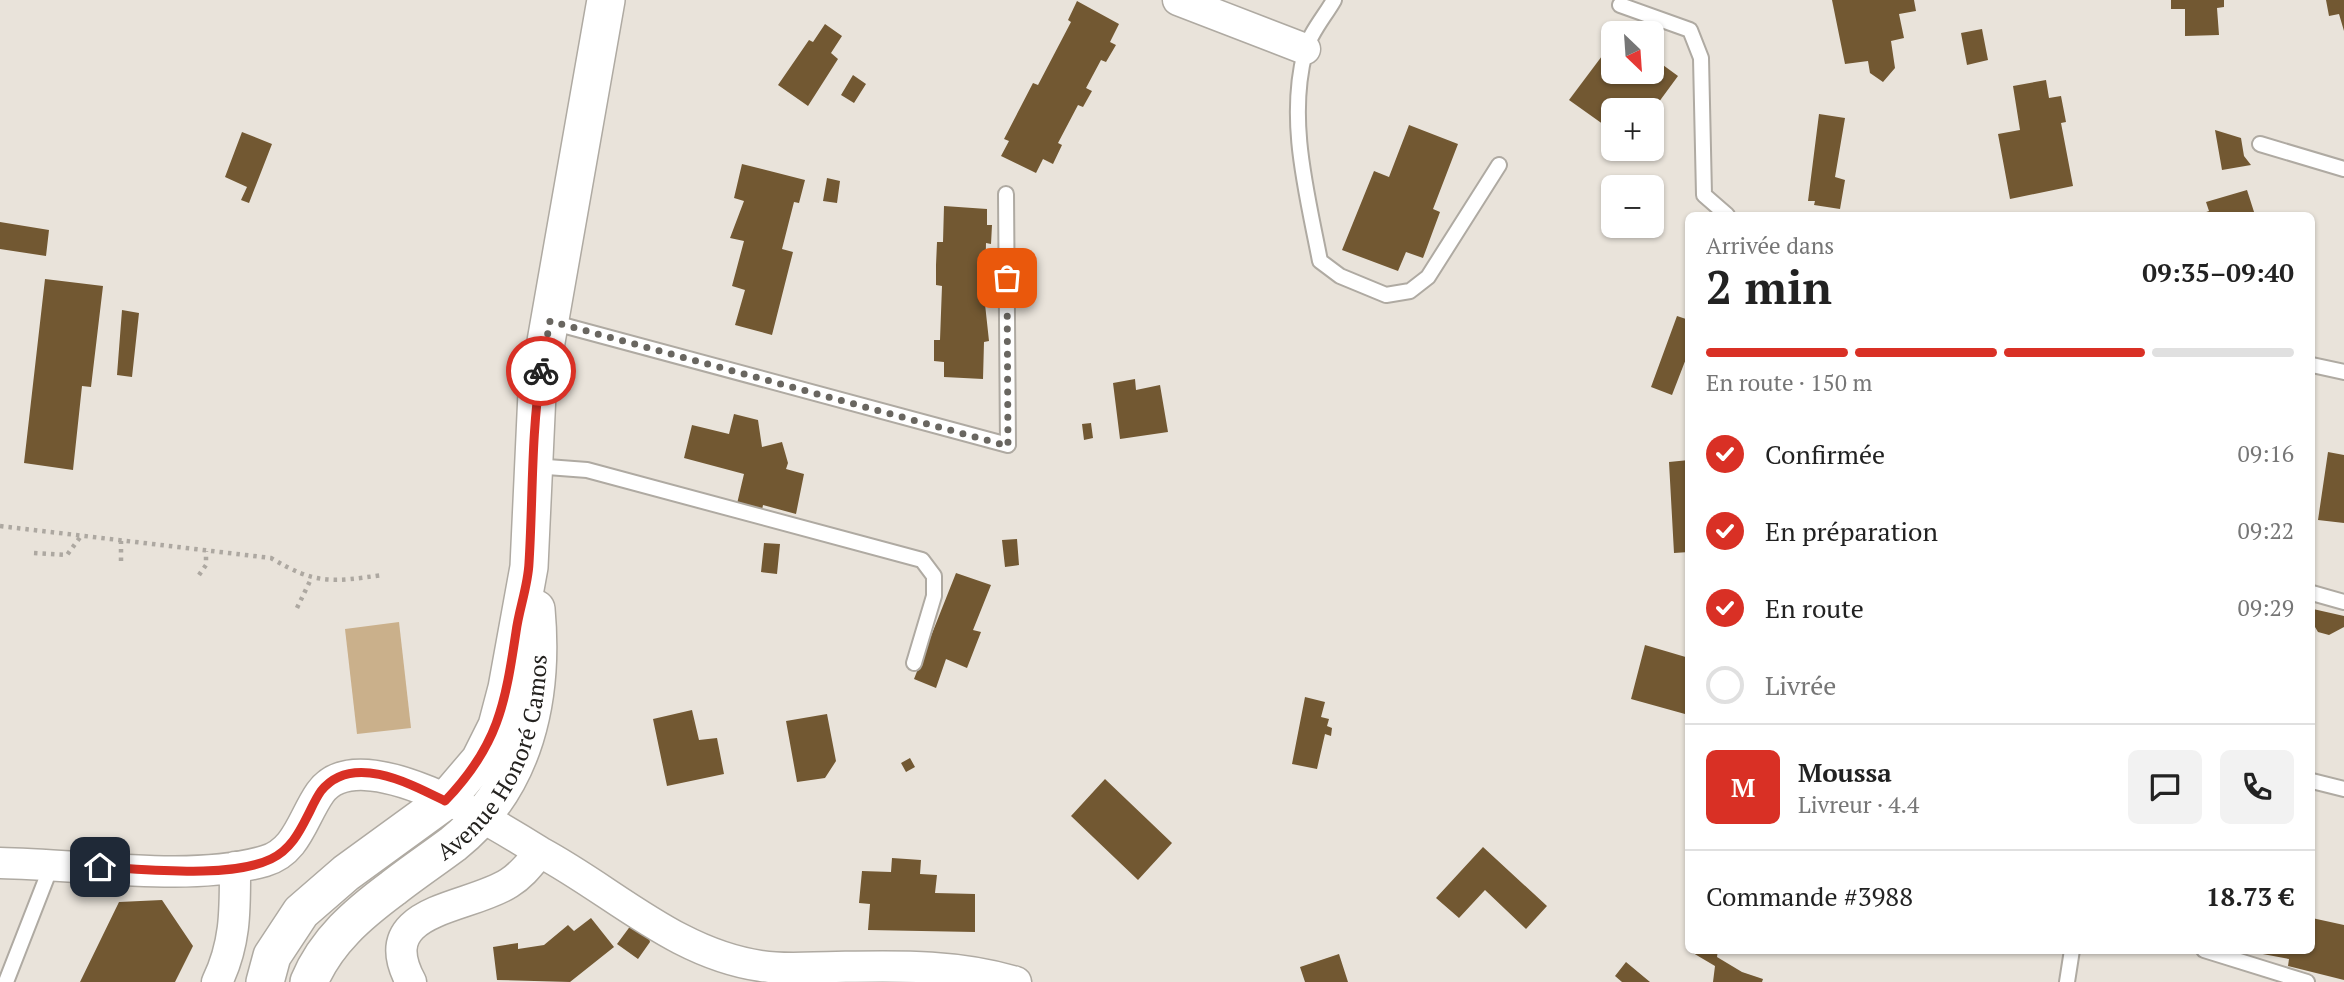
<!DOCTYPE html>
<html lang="fr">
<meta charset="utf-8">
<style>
:root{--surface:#fff;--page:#f2f2f2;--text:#222;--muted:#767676;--line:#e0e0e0;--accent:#d93025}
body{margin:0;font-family:"PT Serif",serif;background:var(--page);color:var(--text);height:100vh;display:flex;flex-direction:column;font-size:26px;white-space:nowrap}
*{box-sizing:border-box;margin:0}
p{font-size:23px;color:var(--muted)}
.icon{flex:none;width:38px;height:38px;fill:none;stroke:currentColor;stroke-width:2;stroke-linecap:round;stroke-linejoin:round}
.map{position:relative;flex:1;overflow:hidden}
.details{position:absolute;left:1685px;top:212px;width:630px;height:742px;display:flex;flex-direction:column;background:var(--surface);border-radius:10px;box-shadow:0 2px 5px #0004}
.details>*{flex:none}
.needle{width:46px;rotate:155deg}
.controls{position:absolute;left:1601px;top:21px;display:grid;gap:14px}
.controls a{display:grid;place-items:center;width:63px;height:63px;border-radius:10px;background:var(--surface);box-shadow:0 2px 5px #0004;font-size:35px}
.pin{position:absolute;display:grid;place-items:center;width:60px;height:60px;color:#fff;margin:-30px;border-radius:14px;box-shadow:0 4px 10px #0006}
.courier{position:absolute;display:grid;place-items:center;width:70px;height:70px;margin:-35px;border:5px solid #d93025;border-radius:50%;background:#fff;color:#222;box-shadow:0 2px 9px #0007}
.overview em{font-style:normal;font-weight:600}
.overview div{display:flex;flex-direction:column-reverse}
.overview{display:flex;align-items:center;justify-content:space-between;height:119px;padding:0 21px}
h1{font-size:46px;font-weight:600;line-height:52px}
.bar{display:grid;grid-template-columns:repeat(4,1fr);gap:10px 7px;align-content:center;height:84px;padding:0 21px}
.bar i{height:9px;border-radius:5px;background:var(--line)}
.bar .on{background:var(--accent)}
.bar p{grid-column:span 4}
.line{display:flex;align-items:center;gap:18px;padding:0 21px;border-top:2px solid var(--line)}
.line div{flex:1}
.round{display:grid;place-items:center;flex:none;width:74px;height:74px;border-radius:10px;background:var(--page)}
ol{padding:0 21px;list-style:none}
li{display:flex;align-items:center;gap:21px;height:77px}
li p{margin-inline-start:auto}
li .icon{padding:7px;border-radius:50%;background:var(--accent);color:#fff;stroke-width:4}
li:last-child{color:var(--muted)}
li i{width:38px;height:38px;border:4px solid var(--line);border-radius:50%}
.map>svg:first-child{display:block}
.green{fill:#cab08b}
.building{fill:#725832}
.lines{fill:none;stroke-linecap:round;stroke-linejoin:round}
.service-casing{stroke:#afaaa2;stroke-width:18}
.minor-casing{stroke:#afaaa2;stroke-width:33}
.tertiary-casing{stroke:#afaaa2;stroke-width:40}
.path{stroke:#ada8a1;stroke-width:4.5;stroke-dasharray:3.5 5;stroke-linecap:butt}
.service{stroke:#fff;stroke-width:14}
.minor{stroke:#fff;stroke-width:30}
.tertiary{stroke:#fff;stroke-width:37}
.done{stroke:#696660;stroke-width:7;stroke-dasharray:0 12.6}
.route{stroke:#d93025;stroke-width:9}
.labels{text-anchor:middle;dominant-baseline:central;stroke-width:7;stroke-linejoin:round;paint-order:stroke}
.street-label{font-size:23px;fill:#24221f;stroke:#f6f0e8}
</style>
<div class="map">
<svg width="2344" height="982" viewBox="0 0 2344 982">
<rect width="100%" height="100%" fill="#e9e3da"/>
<!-- green -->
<path class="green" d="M399 622 411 728 357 734 345 629Z"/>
<!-- building -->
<path class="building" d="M1832 0H1914L1916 11 1899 14 1904 38 1891 41 1895 68 1883 82 1870 73 1868 61 1845 64Z
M2171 0H2224V7L2217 8 2219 35 2185 36V9H2171Z
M2326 0H2344V31L2339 14 2329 16Z
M1077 1 1119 24 1110 42 1116 45 1106 62 1101 60 1086 88 1092 91 1083 107 1078 105 1058 143 1062 145 1053 164 1043 159 1036 173 1001 156 1009 141 1004 139 1033 83 1038 85 1071 22 1068 20Z
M825 24 842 36 831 53 838 59 808 106 778 85 809 40 813 42Z
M1982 29 1988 60 1967 65 1961 33Z
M1614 40V72H1652V57L1678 76 1653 110H1614V132L1569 100Z
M853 75 866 84 854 103 841 95Z
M2046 80 2049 98 2061 96 2066 122 2061 123 2073 186 2010 199 1998 134 2020 130 2013 86Z
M1819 114 1845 118 1835 177 1845 180 1840 209 1814 205 1815 201H1808Z
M1409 125 1458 144 1433 209 1440 212 1423 258 1406 252 1398 271 1342 250 1374 171 1389 177Z
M2215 130 2241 138 2244 156 2251 165 2222 170Z
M242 132 272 144 249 203 241 200 247 187 225 177Z
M742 164 805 180 799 203 794 202 782 249 793 252 772 335 735 325 745 290 732 286 744 241 730 238 744 201 734 198Z
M827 178 840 181 837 203 823 201Z
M2247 190 2255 215H2198L2209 211 2206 202Z
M944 206 987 209V225H992L991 244 986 243 985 286 990 287V304H985L989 341 984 342 983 379 944 377V362L934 361V340H940L942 286 936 285V265L937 242H943Z
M0 222 49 230 46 256 0 249Z
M45 279 103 286 91 387 82 386 73 470 24 463Z
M122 310 139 313 132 377 117 375Z
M1677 316 1689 320V351L1672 395 1651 387Z
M1135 379 1136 390 1160 385 1168 432 1120 439 1113 383Z
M734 414 758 420 762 447 782 442 788 463 786 469 804 474 796 514 763 505 761 515 736 508 744 474 684 458 692 425 729 434Z
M1091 423 1093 438 1084 440 1082 424Z
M2328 452 2344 455V523L2318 520Z
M1689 460V552L1674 553 1669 462Z
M1017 539 1019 565 1005 567 1002 540Z
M764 543 780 544 777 574 761 572Z
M956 573 991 585 973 630 981 632 967 668 946 659 936 688 914 679Z
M2313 609 2344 616V627L2329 635 2318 632 2312 622Z
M1645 645 1689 658V699L1685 714 1631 699Z
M1305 697 1325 702 1321 717 1329 719 1327 726 1332 728 1331 736 1325 734 1317 769 1292 764Z
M692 710 699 740 717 738 724 774 667 786 653 719Z
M827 714 836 761 825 778 797 782 786 721Z
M910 758 915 767 906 772 901 763Z
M1105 779 1172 843 1138 880 1071 816Z
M1483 847 1547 906 1526 929 1485 890 1459 918 1436 898Z
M892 858 921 860 920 874 937 875 935 893 975 894V932L868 930 870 904 859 903 862 871 891 872Z
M162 900 193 946 175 982H80L119 902Z
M591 918 614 947 570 982 497 980 493 947 518 943V949L544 945 568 925 574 931Z
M2312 918 2344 925V980L2288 966 2289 959 2252 952 2312 950Z
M634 921 647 930 650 942 638 959 617 944Z
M1694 950H1718L1717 957 1742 972 1763 979 1762 982H1713L1715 966 1693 953Z
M1339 954 1348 982H1305L1300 967Z
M1626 962 1650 982H1622L1615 976Z"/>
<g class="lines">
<defs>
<path id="service" d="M1334 0C1325 16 1309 34 1305 52 1287 121 1307 193 1320 261L1340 276 1386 295 1410 291 1428 277 1499 165
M1620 5 1690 30 1701 58 1704 195 1727 215
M2260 144 2344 169
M551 322 1008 445 1006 194
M2312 365 2344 372
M534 466 587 470 922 560 934 576V596L914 663
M2312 593 2344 602
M2312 781 2344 789
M2204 950 2307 982
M6 982 52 864
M2067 982 2072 950"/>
<path id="minor" d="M1178 0 1305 49
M540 852C613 891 676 954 761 966 785 970 812 967 836 967 898 966 956 964 1016 982
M0 863C82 864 187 883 265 861 297 852 303 817 320 793 359 737 499 826 540 852 530 864 522 875 509 883 467 910 371 908 411 982
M217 982C236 943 235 909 235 867"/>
<g id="tertiary">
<path d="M265 982 272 956 301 912 346 873 445 801 480 760 497 726 507 688 529 567 537 393 606 0"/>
<path id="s1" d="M309 982C326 941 358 914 393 888 412 873 433 859 453 844 526 786 544 697 536 609"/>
</g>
</defs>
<!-- service casing -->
<use href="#service" class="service-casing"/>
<!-- minor casing -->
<use href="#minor" class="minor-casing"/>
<!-- tertiary casing -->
<use href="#tertiary" class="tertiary-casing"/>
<!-- path -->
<path class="path" d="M0 526 271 558C316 585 333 582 382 575
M34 553 67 555 81 536
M121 561V541
M199 575 206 565V551
M297 608 311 579"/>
<!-- service -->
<use href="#service" class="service"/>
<!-- minor -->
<use href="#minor" class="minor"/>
<!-- tertiary -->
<use href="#tertiary" class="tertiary"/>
</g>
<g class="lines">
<!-- done -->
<path class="done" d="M541 371 550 321 1008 446 1007 278"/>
<!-- route -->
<path class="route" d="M100 867C146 869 229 879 271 859 290 850 299 833 308 815 312 807 316 798 321 791 352 752 411 784 445 801 498 746 505 705 516 632 519 609 528 586 529 563 533 499 531 434 541 371"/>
</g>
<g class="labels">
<!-- street labels -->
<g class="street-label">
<text stroke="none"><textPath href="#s1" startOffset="301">Avenue Honoré Camos</textPath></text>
</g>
</g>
</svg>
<div class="controls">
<a><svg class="needle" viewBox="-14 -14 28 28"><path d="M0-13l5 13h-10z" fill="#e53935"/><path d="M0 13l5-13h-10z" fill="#767676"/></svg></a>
<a>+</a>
<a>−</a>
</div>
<div class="pin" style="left:1007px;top:278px;background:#ea580c"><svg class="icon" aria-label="bag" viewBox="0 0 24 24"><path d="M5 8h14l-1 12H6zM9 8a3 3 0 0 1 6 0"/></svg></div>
<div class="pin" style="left:100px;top:867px;background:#1f2937"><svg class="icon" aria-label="home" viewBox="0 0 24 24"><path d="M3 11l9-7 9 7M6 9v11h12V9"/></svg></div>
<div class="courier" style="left:541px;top:371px"><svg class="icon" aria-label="bike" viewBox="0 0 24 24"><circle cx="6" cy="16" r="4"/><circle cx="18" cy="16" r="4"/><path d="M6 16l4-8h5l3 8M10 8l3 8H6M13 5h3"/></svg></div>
<section class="details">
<div class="overview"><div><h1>2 min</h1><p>Arrivée dans</p></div><em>09:35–09:40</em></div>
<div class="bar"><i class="on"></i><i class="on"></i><i class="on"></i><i></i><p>En route · 150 m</p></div>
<ol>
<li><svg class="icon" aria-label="check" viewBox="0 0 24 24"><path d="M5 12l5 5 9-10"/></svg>Confirmée<p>09:16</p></li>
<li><svg class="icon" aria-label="check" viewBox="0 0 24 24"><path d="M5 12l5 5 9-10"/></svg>En préparation<p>09:22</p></li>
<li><svg class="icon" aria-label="check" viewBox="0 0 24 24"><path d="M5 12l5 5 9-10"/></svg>En route<p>09:29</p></li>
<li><i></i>Livrée</li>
</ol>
<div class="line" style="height:126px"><b class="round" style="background:var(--accent);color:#fff">M</b><div><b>Moussa</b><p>Livreur · 4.4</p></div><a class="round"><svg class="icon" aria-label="chat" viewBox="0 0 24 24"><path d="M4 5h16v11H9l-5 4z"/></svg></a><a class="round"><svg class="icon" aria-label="phone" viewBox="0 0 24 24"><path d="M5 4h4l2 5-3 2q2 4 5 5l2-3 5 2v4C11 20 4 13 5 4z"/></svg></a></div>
<div class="line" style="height:91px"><div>Commande #3988</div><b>18.73 €</b></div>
</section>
</div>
